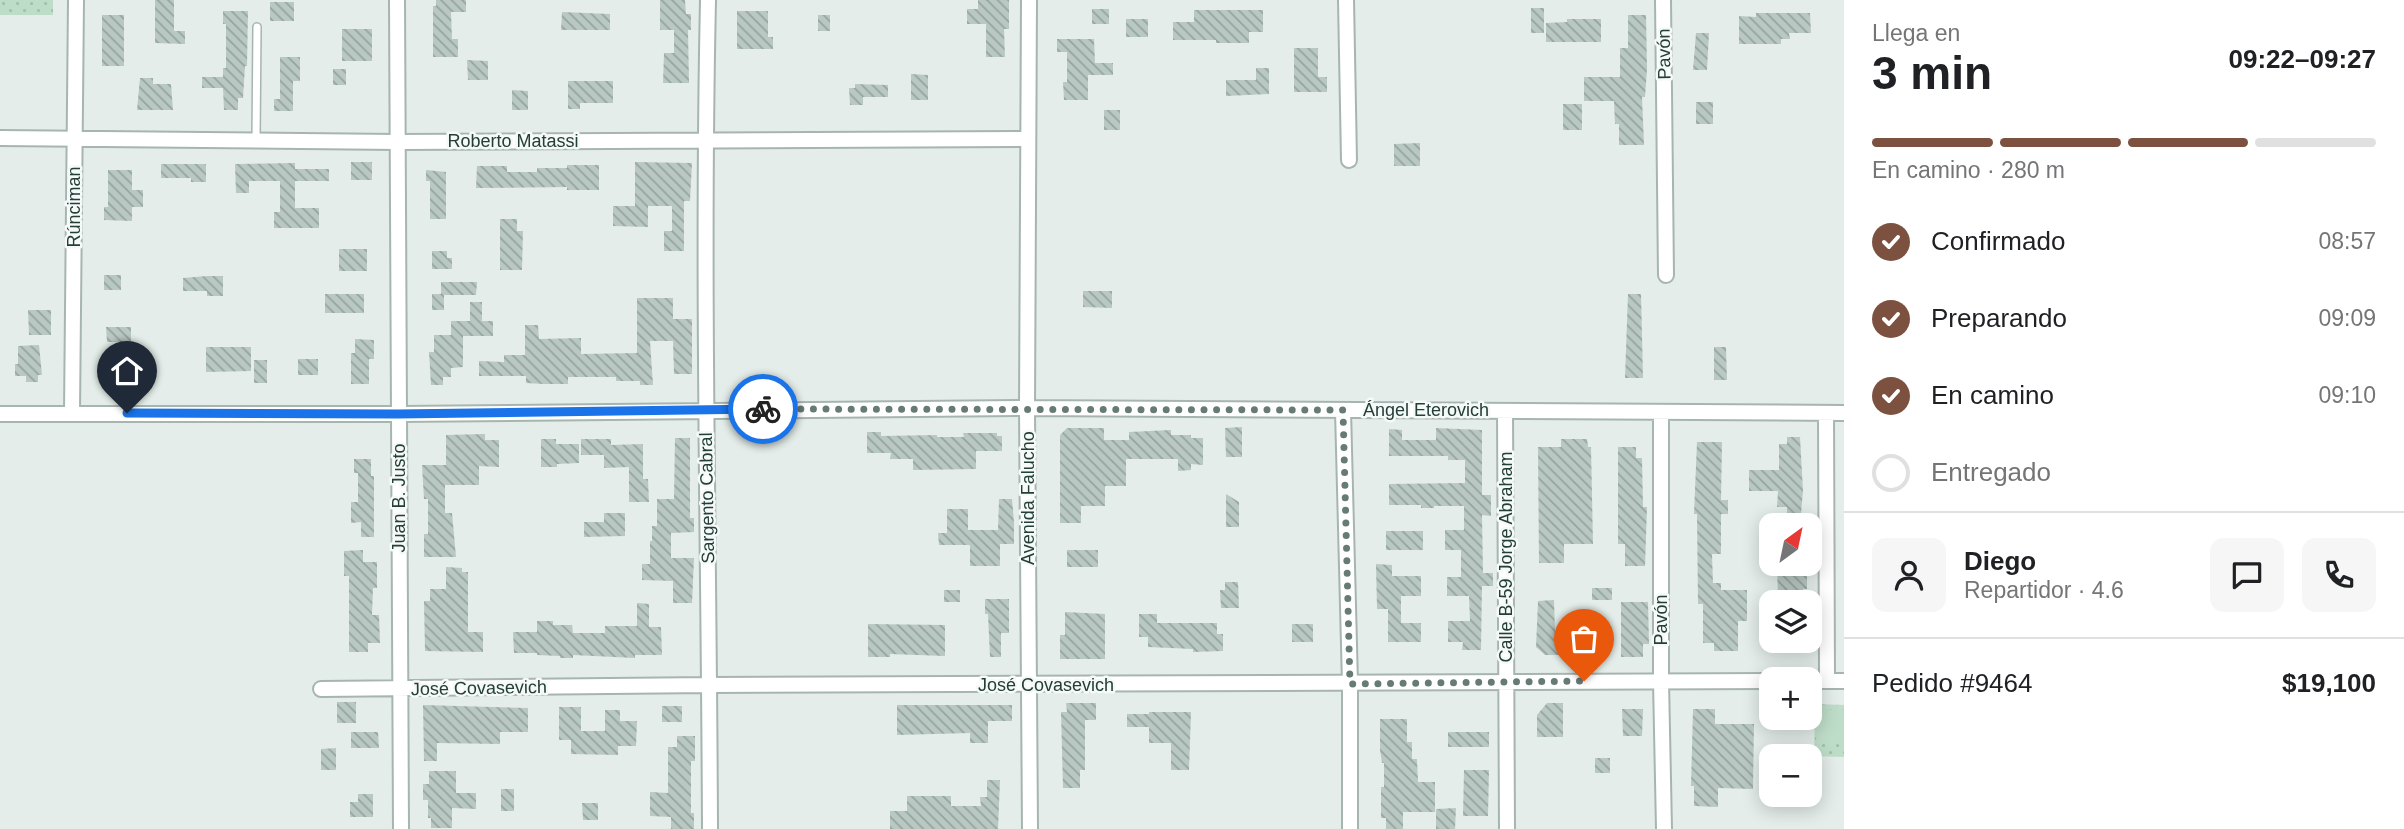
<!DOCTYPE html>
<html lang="es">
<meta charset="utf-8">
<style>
:root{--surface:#fff;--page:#f6f6f6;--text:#202124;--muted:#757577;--line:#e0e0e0;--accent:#7c5140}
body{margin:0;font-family:Arial,sans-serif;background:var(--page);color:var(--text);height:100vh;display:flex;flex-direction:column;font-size:26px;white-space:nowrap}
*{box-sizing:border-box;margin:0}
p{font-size:23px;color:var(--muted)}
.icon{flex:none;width:38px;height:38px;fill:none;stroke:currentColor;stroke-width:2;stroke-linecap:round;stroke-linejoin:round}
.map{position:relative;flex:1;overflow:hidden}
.panel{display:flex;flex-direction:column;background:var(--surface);width:560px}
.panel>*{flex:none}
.needle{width:46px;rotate:33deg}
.tools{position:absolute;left:1759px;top:513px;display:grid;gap:14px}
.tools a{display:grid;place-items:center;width:63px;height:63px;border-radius:14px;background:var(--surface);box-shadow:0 4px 18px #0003;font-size:35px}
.pin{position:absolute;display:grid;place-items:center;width:60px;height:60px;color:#fff;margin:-72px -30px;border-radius:50% 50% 50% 0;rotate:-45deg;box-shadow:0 0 7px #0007}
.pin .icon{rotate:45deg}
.courier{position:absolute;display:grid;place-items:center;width:70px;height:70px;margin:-35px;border:5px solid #1a73e8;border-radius:50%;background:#fff;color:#222;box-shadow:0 2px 9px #0007}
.overview em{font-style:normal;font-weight:700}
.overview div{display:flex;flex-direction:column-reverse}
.overview{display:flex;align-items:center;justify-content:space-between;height:119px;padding:0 28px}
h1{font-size:46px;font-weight:700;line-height:52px}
.bar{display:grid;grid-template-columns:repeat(4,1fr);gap:10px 7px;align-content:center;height:84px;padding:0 28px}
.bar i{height:9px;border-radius:5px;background:var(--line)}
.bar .current{background:var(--accent)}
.bar p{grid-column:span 4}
.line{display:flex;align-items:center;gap:18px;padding:0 28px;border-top:2px solid var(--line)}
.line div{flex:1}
.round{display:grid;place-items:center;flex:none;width:74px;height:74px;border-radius:14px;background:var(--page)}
ol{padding:0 28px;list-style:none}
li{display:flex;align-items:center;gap:21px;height:77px}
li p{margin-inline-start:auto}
li .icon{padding:7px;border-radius:50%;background:var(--accent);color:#fff;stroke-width:4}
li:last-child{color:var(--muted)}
li i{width:38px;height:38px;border:4px solid var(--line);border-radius:50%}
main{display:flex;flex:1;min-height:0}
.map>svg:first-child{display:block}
.grass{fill:url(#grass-dots)}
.pitch{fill:#beddc8}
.building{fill:url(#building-back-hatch)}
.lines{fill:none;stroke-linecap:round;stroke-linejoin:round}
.lane-casing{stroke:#a7b5b0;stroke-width:10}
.street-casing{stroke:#a7b5b0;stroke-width:18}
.lane{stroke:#fff;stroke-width:7}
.street{stroke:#fff;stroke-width:14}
.done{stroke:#677b76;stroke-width:7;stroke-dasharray:0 12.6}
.route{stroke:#1a73e8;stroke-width:9}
.labels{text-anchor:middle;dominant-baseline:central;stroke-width:5;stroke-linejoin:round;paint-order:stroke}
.street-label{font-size:18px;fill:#243e38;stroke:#f5f9f7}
</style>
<main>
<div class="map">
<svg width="1844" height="829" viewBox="0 0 1844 829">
<defs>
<pattern id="grass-dots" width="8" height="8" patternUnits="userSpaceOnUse" patternTransform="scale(1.75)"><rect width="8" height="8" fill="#beddc8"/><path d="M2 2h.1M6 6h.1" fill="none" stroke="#a3bfad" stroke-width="1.8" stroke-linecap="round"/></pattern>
<pattern id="building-back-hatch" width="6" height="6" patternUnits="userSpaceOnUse" patternTransform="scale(1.75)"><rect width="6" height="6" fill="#b9c8c3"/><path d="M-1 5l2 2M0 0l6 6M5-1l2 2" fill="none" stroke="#96a49f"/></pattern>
</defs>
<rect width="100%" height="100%" fill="#e4ede9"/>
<!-- grass -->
<path class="grass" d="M0 0H53V15H0Z
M1815 704 1844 705V757L1814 756Z"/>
<!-- pitch -->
<path class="pitch" d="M1817 709 1844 710V742H1816Z"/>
<!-- building -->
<path class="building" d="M155 0H174V31H185V44L155 43Z
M436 0H466V12H451L452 39H458V57H433V6H436Z
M660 0H685L686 14H691V30H688L689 83H663L664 53H674V30H660Z
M978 0H1009V29H1004L1005 57H986V24H967V9H978Z
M270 2H294V21H270Z
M1531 8H1544V33H1531Z
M1092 9H1109V24H1092Z
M1194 10H1263V32H1249V43H1216V40H1173V22H1194Z
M223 11H248L247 66H245L243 98H238V110H224L223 88H202V77H223V68H226V24H223Z
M737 11H768V37H773V49H737Z
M562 12 610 14V30H561Z
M1756 13H1810L1811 33H1789L1790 39H1781V44H1739V16L1756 17Z
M102 15H124V66H102Z
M818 15H830V31H818Z
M1628 15H1646L1647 69 1645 97H1642L1644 145H1619V124H1615L1614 101H1584V77H1620V48H1628Z
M1126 19H1148V37H1126Z
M1567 19H1601V42H1546V23L1567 22Z
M342 29H372V61H342Z
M1696 33H1709L1707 70H1693Z
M1057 39H1094L1095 63H1113V75H1088V100H1064L1063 82H1067V52H1057Z
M1294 48H1318V77H1327V92H1294Z
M280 57H300V81H293V111H274V99H280Z
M467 60 488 61V80H468Z
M1256 68H1269V94L1226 96V80H1256Z
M333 69H346V85H333Z
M911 74 928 75V100H911Z
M140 78H153V84H171L173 110H137Z
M568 81H613V103H580V109H568Z
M855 84 888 85V97H863V105H850L849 88H855Z
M512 90 528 91V110H512Z
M1696 102H1713V124H1696Z
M1563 104H1582V130H1563Z
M1104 110H1120V130H1104Z
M1420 143V166H1394V144Z
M351 162H372V180H351Z
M635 162 692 163 690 201H684V251H664V231H672V206H648V227L613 226V206H635Z
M295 163V169H329V181H295V208H319V228H274V212H280V181H249V193H236L235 164Z
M161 164H206V182H191V178H161Z
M567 165H599V190H567V187L476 188 477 166H507V172H537V168H567Z
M108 170H132V190H143V207H132V221L104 220V207H108Z
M426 170 446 172V219H430V181H426Z
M500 219H517V231H523L522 270H500Z
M339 249H367V271H339Z
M432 251H447V258H452V269H432Z
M104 275H121V290H104Z
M207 276H223V296H207V291H183V278Z
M441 282H477L476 295H444V310H432V294H441Z
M1083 291H1112V308L1083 307Z
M325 294H364V313H325Z
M1628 294H1641L1643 378H1625Z
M637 298H673V319H692V374H674L673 341H650L653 385H640V381H616V377H568V384H543L526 383V376H479V361L504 362V355H525V325H538L539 339 581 338V354L637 353Z
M470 302H482V321H493V336H463V367L451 368V377H443V385H431L429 352H434V335H451V321H470Z
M28 310H51V335H29Z
M106 327H131V342H107Z
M355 339 374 340V359H369V384H351V353H355Z
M39 345 42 375H38V382H26V376H15V364H18V346Z
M206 347H251V371L206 372Z
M1714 347H1726L1727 380H1714Z
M298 359H318V375H298Z
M254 360H267V383H254Z
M102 367H122V388H102Z
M1242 427V457H1226L1225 428Z
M1067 428H1104V440H1129V432L1171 430V435H1191V438H1203V465L1191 464V470L1178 471V459H1126V486H1105V506H1081V523H1060V435Z
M1436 428 1482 430V495H1491V516L1482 515 1483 573H1493V586H1482L1481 650H1462L1463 642H1448V621H1470L1469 596H1447V577H1461V550H1445V530H1464V506H1434V508H1421V505H1389V484L1465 483V460H1448V456H1389V429L1402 430V440H1436Z
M867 432H881V436L937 435V437H964L963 433H997V436H1002V451H976V469L913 470V459H890L891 453H867Z
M485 434V440H499V467L479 466V485H445V513H452L456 557H424V534H428V499H424L422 465H446V435Z
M1787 437H1800L1803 491 1800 525H1787V507H1777L1778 491H1749V470H1779V444H1787Z
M675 438H690V518H694V532L671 533V558H694L692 603H673V581L642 580V564H650V541H652V526H657V499H674Z
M541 439H556V444H579V463L557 464V467H541Z
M581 439H611V445L643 444V479H648L649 502H629V467L604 468V455H581Z
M1561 439H1587L1588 447H1591L1593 544H1564V563H1539L1538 447H1561Z
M1697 442H1722L1721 500H1728V514H1721V554H1712L1713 583H1721V590H1747V621H1738V651H1714V643H1703V604H1698L1697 514H1694Z
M1618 447H1636V458H1642L1643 507H1647L1645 566H1625V544H1618Z
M354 459H371V476H374V537H361V522L351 523V502H358V473H354Z
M1226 494 1239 502V527H1226Z
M999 499H1012L1014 522V544H1000V566H970V545H939L938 533H947V509H968V530H998Z
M604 513H625V536L584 537V522H604Z
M1386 531H1423V550H1386Z
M363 550V562H377V588H373L372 615H379L380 643H368V652H349V576H344V551Z
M1067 550H1098V567H1067Z
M1376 564 1392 565V576H1421V596H1401V623H1421V642H1388V609H1377Z
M1777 564 1807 565V589H1803V602H1785V597H1778Z
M446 567 462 568V572H468V632H483V652L425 651 424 601H430V589H446Z
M1225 582H1238L1239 608H1221L1220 590H1225Z
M1592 588H1612V600H1592Z
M944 590H960V602H944Z
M985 599H1009V633H1001V657H990L988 614H985Z
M1554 600 1555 632H1568L1569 655H1545L1536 647 1538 601Z
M1621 602H1648L1649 644H1643V657H1621Z
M637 603 649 604V627H661L662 655H635V658L573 655V658H560V656L537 655V653H514L513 632H537V621H553V625H572L573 633H605V626H637Z
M1065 612 1105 614V659H1060V635H1065Z
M1139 614H1157V623H1217V634H1223V651L1193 652V649L1148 647V637H1139Z
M868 624 945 625V656L890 654V657H868Z
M1292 624H1313V642H1292Z
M337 702H356V723H337Z
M1066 703H1096V720H1085V770H1080V788H1063L1061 712H1067Z
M1547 703H1563V737H1537V715Z
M423 705 528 708V732H500V744L437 743V761H424Z
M897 705H1012V721H988V743H970V733L897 735Z
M662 706H682V722H662Z
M559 707H581V731H605V710H620V721H637L636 746H618V755L571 754V740H559Z
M1622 709H1643L1642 736H1623Z
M1693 709H1715V724H1754L1753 789 1718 788V807L1694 806V786H1691Z
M1149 712H1191L1189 770H1171V743H1149V727H1127V714H1149Z
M1380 719H1407V742H1412V759H1417L1418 782H1435V812H1403V829H1386V818H1381V787H1384V763H1382L1380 750Z
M351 732H378L379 748H351Z
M1448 732H1489V747H1448Z
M677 736H695V761H691V813H694V829H671V817L650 816V792L668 793V747H677Z
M336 748V770H321V749Z
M1595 758H1610V773H1595Z
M1464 770H1489L1488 816H1463Z
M429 771H456V793H476V809L452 808V828H431V818H428V800H423V784H429Z
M987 780H1000L998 829H890V811H907V796H951V806H981L980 797H987Z
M501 789H514V811H501Z
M358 794H373V817H350V802H358Z
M582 803H598V820H583Z
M1456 808 1455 829H1436V809Z"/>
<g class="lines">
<defs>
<path id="lane" d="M256 140 257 27"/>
<path id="street" d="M397 0 401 829
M708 0C702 276 709 553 710 829
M1029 0 1027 408 1030 829
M1346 0 1349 160
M1663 0 1666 275
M0 138 397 142 1027 139
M1343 410 1350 684V829
M1505 411 1507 829
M1661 412V681L1664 829
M72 413 76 0
M1826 413 1827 681
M0 414H399L1027 408 1844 413
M1810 681H1844
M321 689 710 685 1771 681"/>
</defs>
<!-- lane casing -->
<use href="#lane" class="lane-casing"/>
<!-- street casing -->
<use href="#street" class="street-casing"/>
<!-- lane -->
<use href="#lane" class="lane"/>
<!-- street -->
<use href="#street" class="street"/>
</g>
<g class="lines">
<!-- done -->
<path class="done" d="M763 409 1343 410 1350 684 1584 681"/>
<!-- route -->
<path class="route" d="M127 413 398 414 763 409"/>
</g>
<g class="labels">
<!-- street labels -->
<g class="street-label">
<text transform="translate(1664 54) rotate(-91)">Pavón</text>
<text x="513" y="141">Roberto Matassi</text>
<text transform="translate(74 207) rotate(-90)">Rúnciman</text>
<text x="1426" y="410">Ángel Eterovich</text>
<text transform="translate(399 498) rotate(-90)">Juan B. Justo</text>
<text transform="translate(707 498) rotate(-91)">Sargento Cabral</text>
<text transform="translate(1028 498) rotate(-90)">Avenida Falucho</text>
<text transform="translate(1506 557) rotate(-90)">Calle B-59 Jorge Abraham</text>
<text transform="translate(1661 620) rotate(-90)">Pavón</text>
<text x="1046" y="685">José Covasevich</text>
<text transform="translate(479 688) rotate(-1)">José Covasevich</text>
</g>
</g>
</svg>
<div class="tools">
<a><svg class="needle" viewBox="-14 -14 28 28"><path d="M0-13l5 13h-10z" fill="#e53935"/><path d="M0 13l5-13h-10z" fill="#757577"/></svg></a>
<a><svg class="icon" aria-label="layers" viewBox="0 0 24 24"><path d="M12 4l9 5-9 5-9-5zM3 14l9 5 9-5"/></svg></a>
<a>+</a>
<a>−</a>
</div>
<div class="pin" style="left:1584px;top:681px;background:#ea580c"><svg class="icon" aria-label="bag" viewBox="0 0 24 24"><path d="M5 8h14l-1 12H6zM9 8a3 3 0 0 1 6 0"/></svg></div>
<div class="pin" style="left:127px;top:413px;background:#1f2937"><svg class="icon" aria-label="home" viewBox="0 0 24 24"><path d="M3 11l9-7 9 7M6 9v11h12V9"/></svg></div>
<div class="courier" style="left:763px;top:409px"><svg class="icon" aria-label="bike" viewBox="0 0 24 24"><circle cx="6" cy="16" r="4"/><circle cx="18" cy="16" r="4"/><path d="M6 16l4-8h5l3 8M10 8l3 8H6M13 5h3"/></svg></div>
</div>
<section class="panel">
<div class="overview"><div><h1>3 min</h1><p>Llega en</p></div><em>09:22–09:27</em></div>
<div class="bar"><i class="current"></i><i class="current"></i><i class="current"></i><i></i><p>En camino · 280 m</p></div>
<ol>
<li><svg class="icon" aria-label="check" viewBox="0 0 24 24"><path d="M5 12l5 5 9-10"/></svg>Confirmado<p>08:57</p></li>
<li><svg class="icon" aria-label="check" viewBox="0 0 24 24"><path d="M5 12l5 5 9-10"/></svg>Preparando<p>09:09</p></li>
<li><svg class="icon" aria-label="check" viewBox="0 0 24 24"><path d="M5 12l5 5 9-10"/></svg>En camino<p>09:10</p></li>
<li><i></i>Entregado</li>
</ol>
<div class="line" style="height:126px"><a class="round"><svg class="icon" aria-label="person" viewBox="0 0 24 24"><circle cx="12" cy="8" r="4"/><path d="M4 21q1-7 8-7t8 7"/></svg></a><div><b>Diego</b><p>Repartidor · 4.6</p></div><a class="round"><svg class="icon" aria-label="chat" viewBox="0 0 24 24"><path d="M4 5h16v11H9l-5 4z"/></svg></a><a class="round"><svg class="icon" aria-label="phone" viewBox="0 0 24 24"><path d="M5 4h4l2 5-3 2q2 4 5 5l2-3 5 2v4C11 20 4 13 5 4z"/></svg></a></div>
<div class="line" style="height:91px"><div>Pedido #9464</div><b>$19,100</b></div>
</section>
</main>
